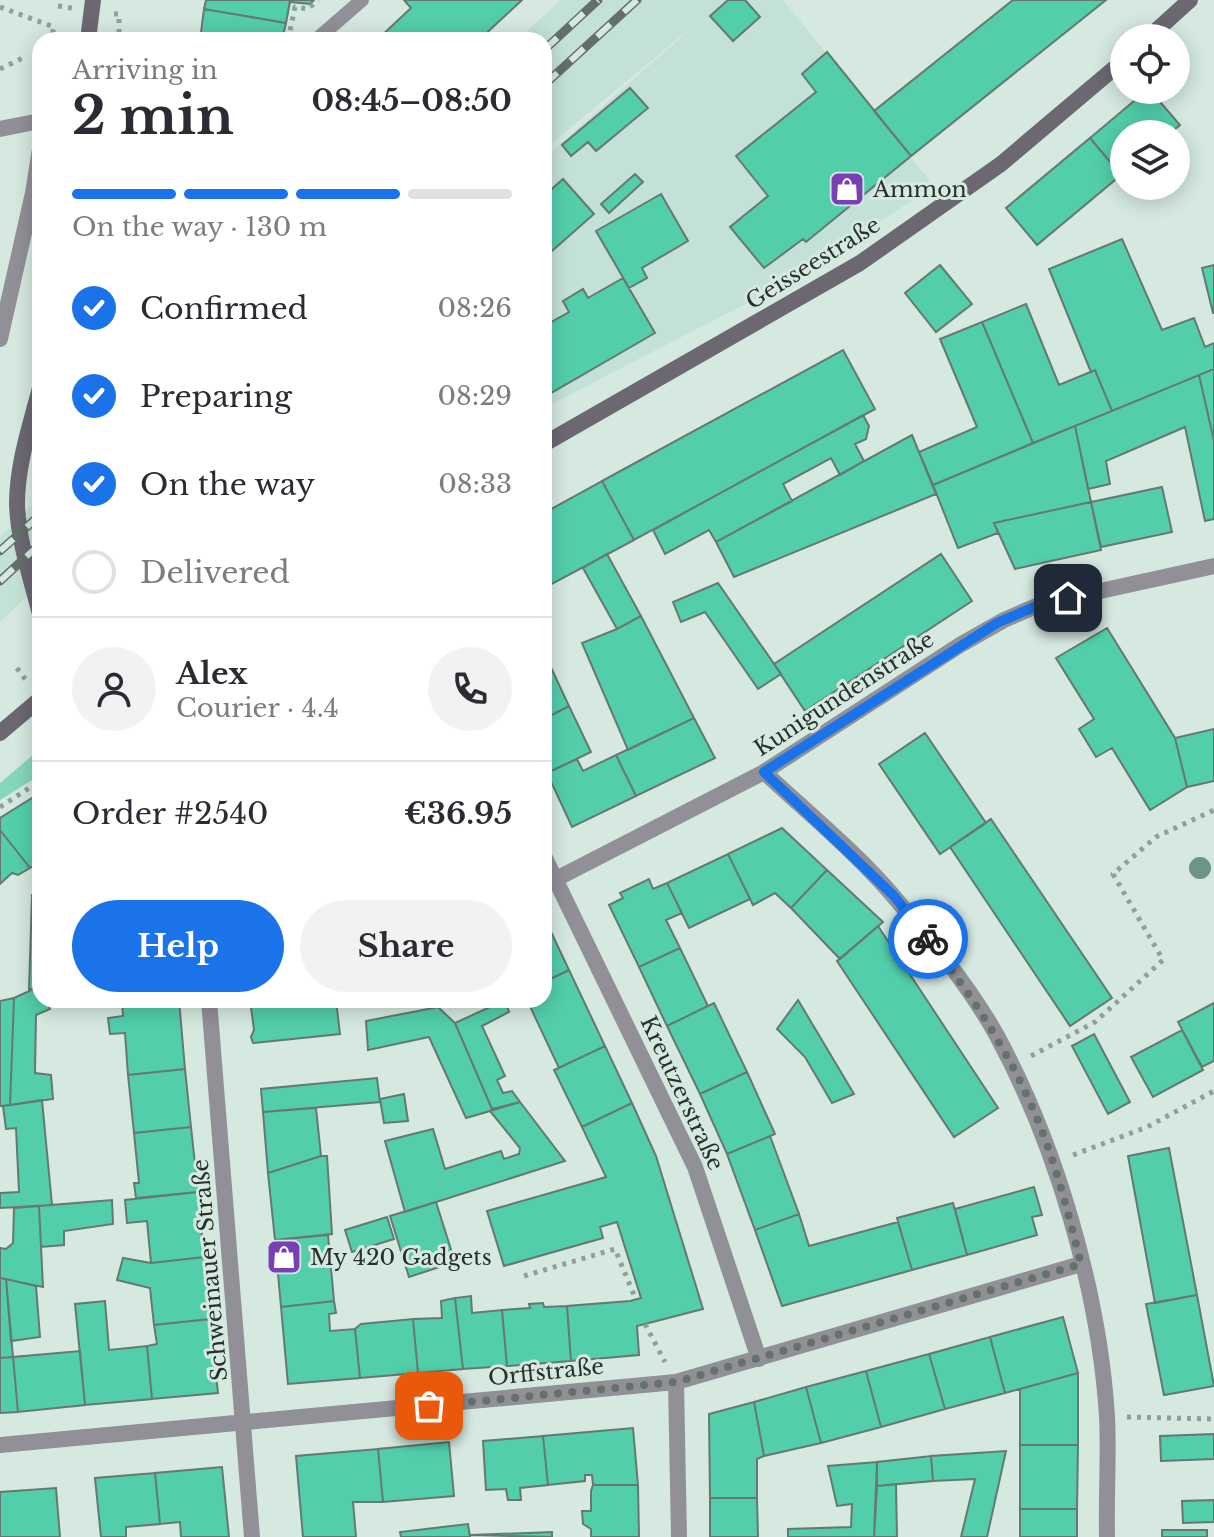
<!DOCTYPE html>
<meta charset="utf-8">
<style>
:root{--surface:#fff;--page:#f2f2f3;--text:#2b2b33;--muted:#7c7c81;--line:#e1e1e2;--accent:#1a73e8}
body{margin:0;font-family:"Libre Baskerville",serif;background:var(--page);color:var(--text);height:100vh;display:flex;flex-direction:column;font-size:30px;white-space:nowrap}
*{box-sizing:border-box;margin:0}
p{font-size:26px;color:var(--muted)}
.icon{flex:none;width:44px;height:44px;fill:none;stroke:currentColor;stroke-width:2;stroke-linecap:round;stroke-linejoin:round}
.map{position:relative;flex:1;overflow:hidden}
.drawer{position:absolute;left:32px;top:32px;width:520px;height:976px;display:flex;flex-direction:column;background:var(--surface);border-radius:24px;box-shadow:0 4px 20px #0003}
.drawer>*{flex:none}
.fabs{position:absolute;left:1110px;top:24px;display:grid;gap:16px}
.fabs a{display:grid;place-items:center;width:80px;height:80px;border-radius:50%;background:var(--surface);box-shadow:0 4px 20px #0003;font-size:40px}
.pin{position:absolute;display:grid;place-items:center;width:68px;height:68px;color:#fff;margin:-34px;border-radius:16px;box-shadow:0 4px 12px #0006}
.courier{position:absolute;display:grid;place-items:center;width:80px;height:80px;margin:-40px;border:6px solid #1a73e8;border-radius:50%;background:#fff;color:#222;box-shadow:0 2px 10px #0007}
.headline em{font-style:normal;font-weight:700}
.headline div{display:flex;flex-direction:column-reverse}
.headline{display:flex;align-items:center;justify-content:space-between;height:136px;padding:0 40px}
h1{font-size:52px;font-weight:700;line-height:60px}
.bar{display:grid;grid-template-columns:repeat(4,1fr);gap:12px 8px;align-content:center;height:96px;padding:0 40px}
.bar i{height:10px;border-radius:6px;background:var(--line)}
.bar .current{background:var(--accent)}
.bar p{grid-column:span 4}
.line{display:flex;align-items:center;gap:20px;padding:0 40px;border-top:2px solid var(--line)}
.line div{flex:1}
.round{display:grid;place-items:center;flex:none;width:84px;height:84px;border-radius:42px;background:var(--page)}
ol{padding:0 40px;list-style:none}
li{display:flex;align-items:center;gap:24px;height:88px}
li p{margin-inline-start:auto}
li .icon{padding:8px;border-radius:50%;background:var(--accent);color:#fff;stroke-width:4}
li:last-child{color:var(--muted)}
li i{width:44px;height:44px;border:4px solid var(--line);border-radius:50%}
.cta{display:flex;gap:16px;margin-top:auto;padding:16px 40px}
.cta a{flex:1;height:92px;border-radius:48px;background:var(--accent);color:#fff;font-size:32px;font-weight:700;line-height:92px;text-align:center}
.cta a+a{background:var(--page);color:var(--text)}
.map>svg:first-child{display:block}
.built{fill:#c3e1d6}
.green{fill:#84d7bb}
.building{fill:#52ceaa;stroke:#657871;stroke-width:2}
.lines{fill:none;stroke-linecap:round;stroke-linejoin:round}
.path{stroke:#909f99;stroke-width:5;stroke-dasharray:4 6;stroke-linecap:butt}
.lane{stroke:#929097;stroke-width:14}
.street{stroke:#929097;stroke-width:16}
.secondary{stroke:#6b6872;stroke-width:16}
.rail-casing{stroke:#636f6a;stroke-width:9}
.rail{stroke:#d5e9e1;stroke-width:6;stroke-dasharray:18;stroke-linecap:butt}
.tree{fill:#6e9387}
.done{stroke:#65716b;stroke-width:8;stroke-dasharray:0 14.4}
.route{stroke:#1a73e8;stroke-width:10}
.labels{text-anchor:middle;dominant-baseline:central;stroke-width:6;stroke-linejoin:round;paint-order:stroke}
.poi-label{font-size:22px;fill:#28302c;stroke:#d5e9e1;text-anchor:start}
.street-label{font-size:22px;fill:#28302c;stroke:#d5e9e1}
</style>
<div class="map">
<svg width="1214" height="1537" viewBox="0 0 1214 1537">
<rect width="100%" height="100%" fill="#d5e9e1"/>
<!-- built -->
<path class="built" d="M561 0H783L934 186 784 284 544 408V158L704 17 544 150V40H517Z
M40 497V584L0 622V537Z"/>
<!-- green -->
<path class="green" d="M40 749V775L0 800V783Z"/>
<!-- building -->
<path class="building" d="M206 0H314L310 4 290 2 286 23 204 9Z
M206 0H290L286 23 204 9Z
M404 0H522L479 40H377L411 8Z
M728 0H745L760 17 733 41 710 16Z
M1013 0H1106L911 156 874 111Z
M204 9 286 23 282 40H200Z
M827 52 911 156 806 242 803 239 764 268 730 227 768 196 736 156 816 92 802 74Z
M630 88 648 108 596 151 588 142 571 156 562 145Z
M1147 90H1150L1180 125 1169 134H1124V172L1121 175 1090 138Z
M1090 138 1121 175 1037 245 1006 208Z
M635 174 643 182 609 213 601 204Z
M563 179 594 214 544 258V196Z
M661 194 688 241 642 268 647 278 629 288 596 231Z
M1122 239 1162 330 1194 318 1205 347 1214 343V369L1112 411 1095 370 1091 372 1049 269Z
M940 265 972 304 936 332 905 293Z
M1214 265V313H1213L1202 268Z
M623 278 655 333 551 393 544 380V363L550 360 544 350V326L569 312 563 301 583 289 588 298Z
M1026 304 1059 385 1095 370 1112 411 1033 443 982 322Z
M982 322 1033 443 933 485 919 452 977 427 940 339Z
M843 350 875 409 634 540 602 481Z
M1214 369V441L1199 375Z
M1199 375 1214 441V519L1205 521 1185 427 1106 461 1110 484 1088 489 1075 426Z
M863 415 869 426 866 439 855 444 864 461 840 475 831 458 783 484 792 501 716 542 709 530 665 554 653 530Z
M1075 426 1091 502 994 523 998 533 958 548 933 485Z
M912 435 936 494 734 577 716 542Z
M602 481 634 540 550 585 544 573V513Z
M1162 487 1172 532 1101 547 1091 502Z
M1091 502 1101 550 1015 569 994 523Z
M607 554 641 616 617 629 583 568Z
M941 554 972 601 805 711 774 664Z
M718 583 781 674 758 689 705 612 681 622 673 602Z
M641 616 694 718 628 750 582 643 617 629Z
M1107 628 1175 738 1187 787 1150 810 1112 748 1096 757 1079 729 1094 719 1056 658Z
M547 659 569 706 544 719V661Z
M569 706 591 752 547 773 544 768V719Z
M694 718 715 758 636 796 616 755Z
M1214 729V781L1187 787 1175 738Z
M925 733 986 823 940 854 879 764Z
M616 755 636 796 572 827 547 773 577 759 583 771Z
M40 793V861L30 868 0 830V818Z
M991 819 1112 998 1070 1026 950 847Z
M782 828 827 870 791 908 775 893 753 905 728 854Z
M0 830 30 868 18 875 12 873 0 884Z
M728 854 750 899 689 928 667 883Z
M827 870 883 922 840 959 791 908Z
M649 879 653 889 667 883 682 913 666 920 680 948 639 967 609 905 623 898 620 893Z
M32 895H40V986L29 990Z
M544 917 569 970 544 982Z
M878 926 998 1108 954 1137 837 961Z
M680 948 708 1006 667 1026 639 967Z
M569 970 605 1046 559 1068 527 1000H544V982Z
M40 986V1000H47L50 1009 36 1015 35 1073 51 1075 53 1099 10 1105 14 998Z
M14 998 10 1105 0 1106V1001Z
M122 1000H179L185 1069 128 1075 125 1033 110 1034 108 1018 123 1016Z
M250 1000H336L340 1034 253 1043 251 1037 254 1030Z
M505 1000 509 1012 482 1026 505 1076 497 1080 503 1093 512 1091 520 1102 492 1109 455 1023Z
M798 1000 854 1094 832 1103 805 1057 777 1029Z
M714 1003 747 1072 700 1094 667 1026Z
M1214 1003V1061L1202 1067 1178 1022Z
M438 1007 455 1023 492 1109 490 1111 466 1118 429 1037 368 1050 366 1021Z
M1182 1030 1203 1070 1153 1097 1131 1057Z
M1094 1034 1130 1102 1108 1114 1072 1046Z
M605 1046 632 1103 582 1127 554 1070Z
M185 1069 191 1127 134 1133 128 1075Z
M747 1072 775 1134 727 1154 700 1094Z
M377 1078 380 1102 263 1112 261 1089Z
M404 1094 408 1121 384 1123 380 1099Z
M42 1100 52 1205 0 1208V1193L19 1192 16 1128 6 1129 3 1106Z
M520 1102 565 1161 405 1212 385 1141 433 1129 445 1169 501 1151 504 1159 519 1154 520 1148 490 1111Z
M632 1103 656 1156 703 1309 637 1326 639 1355 571 1361 567 1306 630 1301 641 1298 617 1222 600 1227 603 1238 504 1266 487 1211 606 1177 582 1127Z
M316 1108 321 1156 268 1173 263 1112Z
M191 1127 198 1192 136 1198 134 1183H139L134 1133Z
M770 1136 799 1214 755 1230 727 1154Z
M1169 1148 1197 1295 1155 1303 1128 1156Z
M321 1156H327L332 1234 275 1240 268 1173Z
M1034 1187 1042 1215 1032 1217 1037 1235 967 1255 955 1209Z
M198 1192 204 1257 151 1263 147 1221 127 1223 125 1200Z
M112 1200 113 1224 64 1231V1245L41 1247 39 1206Z
M436 1202 455 1262 409 1277 390 1216Z
M953 1203 967 1255 912 1270 897 1218Z
M39 1206 43 1287 0 1278V1248L6 1249 13 1243 14 1208Z
M799 1214 809 1246 898 1222 912 1270 782 1306 755 1230Z
M387 1217 394 1239 352 1252 345 1230Z
M328 1235 334 1301 281 1307 275 1240Z
M204 1257 210 1319 154 1325 150 1288 117 1280 123 1258 151 1263Z
M0 1278 6 1279 13 1357 0 1358Z
M6 1279 36 1286 40 1337 11 1341Z
M1197 1295 1214 1386 1164 1395 1146 1304Z
M471 1296 472 1313 502 1310 507 1366 463 1369 455 1298Z
M455 1298 463 1369 418 1373 413 1319 442 1318 441 1301Z
M105 1301 109 1350 147 1346 152 1399 85 1405 75 1304Z
M334 1301 336 1313 329 1314 330 1331 355 1329 360 1378 288 1384 281 1307Z
M543 1303 544 1307 567 1306 571 1361 507 1366 502 1310 530 1308 529 1304Z
M1063 1317 1078 1373 1005 1393 990 1337Z
M210 1319 218 1393 152 1399 147 1346 157 1344 154 1325Z
M413 1319 418 1373 360 1378 355 1329 361 1324Z
M990 1337 1005 1393 945 1409 929 1354Z
M80 1351 85 1405 18 1412 13 1357Z
M929 1354 945 1409 881 1427 866 1371Z
M13 1357 18 1412 0 1413V1358Z
M866 1371 881 1427 821 1443 806 1387Z
M1078 1373V1445H1020V1389Z
M806 1387 821 1443 764 1456 754 1402Z
M754 1402 764 1456 757 1459V1498H710L709 1414Z
M633 1428 638 1485H593L592 1475H585V1481L548 1485 543 1436Z
M1214 1434V1459L1161 1461 1160 1436Z
M543 1436 548 1485 520 1488 521 1500H508L506 1489 486 1490 483 1441Z
M449 1442 454 1496 383 1502 378 1449Z
M1020 1445H1078L1077 1509H1020Z
M378 1449 383 1502H353L356 1537H303L296 1456Z
M1006 1451 987 1537H961L975 1479 933 1481 931 1456Z
M931 1456 933 1481 877 1486V1462Z
M877 1462 874 1537H788V1529L851 1527 852 1504 837 1506 828 1466Z
M222 1467 229 1537H181L180 1522 160 1524 155 1473Z
M155 1473 160 1524 126 1527V1537H101L95 1478Z
M896 1484 897 1537H874L877 1486Z
M593 1485H638L639 1537H591V1529L583 1524 582 1511H591V1491Z
M56 1488 60 1537H0V1492Z
M710 1498H757L758 1537H710Z
M1214 1500V1522L1183 1523 1182 1501Z
M1020 1509H1077V1537H1020Z
M468 1524 470 1537H401L400 1532Z
M1162 1530H1207V1537H1162Z
M552 1532V1537L470 1535 528 1533Z"/>
<g class="lines">
<!-- path -->
<path class="path" d="M58 6 72 8
M0 7 54 27 51 40
M114 14H119V40
M288 40 295 7 308 9 318 0
M0 69 25 57
M17 668 28 683
M0 807 40 781
M1031 1056 1095 1022 1163 960 1113 874 1156 837 1214 810
M1073 1155 1147 1127 1214 1091
M524 1276 615 1249 636 1300
M645 1324 665 1362
M1127 1417 1214 1419"/>
<!-- lane -->
<path class="lane" d="M316 40 362 0"/>
<!-- street -->
<path class="street" d="M0 129 40 121
M0 339 33 193 40 149
M764 772C807 812 858 854 895 898 931 940 969 986 996 1034 1056 1144 1099 1291 1107 1416 1109 1456 1106 1497 1107 1537
M544 856 695 1167 759 1359
M556 879 764 772 960 645 1004 620 1041 604 1214 566
M209 1000 252 1537
M676 1382 679 1537
M0 1445 676 1382 1081 1264"/>
<!-- secondary -->
<path class="secondary" d="M1148 38 1190 0
M88 40 93 0
M40 388C30 426 17 465 17 504 18 540 31 579 40 614
M544 444 860 263 1001 164 1124 60
M0 733 40 699"/>
<defs>
<path id="rail" d="M544 50 598 0
M544 85 637 0
M0 551 40 515
M0 581 40 544"/>
</defs>
<!-- rail casing -->
<use href="#rail" class="rail-casing"/>
<!-- rail -->
<use href="#rail" class="rail"/>
</g>
<!-- trees -->
<circle class="tree" cx="1200" cy="868" r="11"/>
<g class="lines">
<!-- done -->
<path class="done" d="M429 1406 676 1382 1081 1264C1067 1208 1053 1152 1029 1100 1002 1041 967 989 928 939"/>
<!-- route -->
<path class="route" d="M928 939 894 896 764 772 997 623 1041 604 1068 598"/>
</g>
<!-- icons -->
<defs>
<symbol id="shop-square" viewBox="-11 -11 22 22"><rect x="-9" y="-9" width="18" height="18" rx="4" fill="#7940b6" stroke="#d5e9e1"/><path d="M-5-2.5h2.3a2.7 3.5 0 0 1 5.4 0H5L5.5 6h-11ZM-1.5-2.5h3a1.5 2.3 0 0 0-3 0Z" fill="#fff"/></symbol>
</defs>
<g fill-rule="evenodd">
<use href="#shop-square" x="827" y="169" width="40" height="40"/>
<use href="#shop-square" x="264" y="1237" width="40" height="40"/>
</g>
<g class="labels">
<!-- poi labels -->
<g class="poi-label">
<text x="873" y="189">Ammon</text>
<text x="310" y="1257">My 420 Gadgets</text>
</g>
<!-- street labels -->
<g class="street-label">
<text transform="translate(813 263) rotate(-32)">Geisseestraße</text>
<text transform="translate(844 694) rotate(-33)">Kunigundenstraße</text>
<text transform="translate(682 1093) rotate(65)">Kreutzerstraße</text>
<text transform="translate(210 1270) rotate(-95)">Schweinauer Straße</text>
<text transform="translate(546 1372) rotate(-6)">Orffstraße</text>
</g>
</g>
</svg>
<div class="fabs">
<a><svg class="icon" aria-label="locate" viewBox="0 0 24 24"><circle cx="12" cy="12" r="6"/><path d="M12 2v4M12 18v4M2 12h4M18 12h4"/></svg></a>
<a><svg class="icon" aria-label="layers" viewBox="0 0 24 24"><path d="M12 4l9 5-9 5-9-5zM3 14l9 5 9-5"/></svg></a>
</div>
<div class="pin" style="left:429px;top:1406px;background:#ea580c"><svg class="icon" aria-label="bag" viewBox="0 0 24 24"><path d="M5 8h14l-1 12H6zM9 8a3 3 0 0 1 6 0"/></svg></div>
<div class="pin" style="left:1068px;top:598px;background:#1f2937"><svg class="icon" aria-label="home" viewBox="0 0 24 24"><path d="M3 11l9-7 9 7M6 9v11h12V9"/></svg></div>
<div class="courier" style="left:928px;top:939px"><svg class="icon" aria-label="bike" viewBox="0 0 24 24"><circle cx="6" cy="16" r="4"/><circle cx="18" cy="16" r="4"/><path d="M6 16l4-8h5l3 8M10 8l3 8H6M13 5h3"/></svg></div>
<section class="drawer">
<div class="headline"><div><h1>2 min</h1><p>Arriving in</p></div><em>08:45–08:50</em></div>
<div class="bar"><i class="current"></i><i class="current"></i><i class="current"></i><i></i><p>On the way · 130 m</p></div>
<ol>
<li><svg class="icon" aria-label="check" viewBox="0 0 24 24"><path d="M5 12l5 5 9-10"/></svg>Confirmed<p>08:26</p></li>
<li><svg class="icon" aria-label="check" viewBox="0 0 24 24"><path d="M5 12l5 5 9-10"/></svg>Preparing<p>08:29</p></li>
<li><svg class="icon" aria-label="check" viewBox="0 0 24 24"><path d="M5 12l5 5 9-10"/></svg>On the way<p>08:33</p></li>
<li><i></i>Delivered</li>
</ol>
<div class="line" style="height:144px"><a class="round"><svg class="icon" aria-label="person" viewBox="0 0 24 24"><circle cx="12" cy="8" r="4"/><path d="M4 21q1-7 8-7t8 7"/></svg></a><div><b>Alex</b><p>Courier · 4.4</p></div><a class="round"><svg class="icon" aria-label="phone" viewBox="0 0 24 24"><path d="M5 4h4l2 5-3 2q2 4 5 5l2-3 5 2v4C11 20 4 13 5 4z"/></svg></a></div>
<div class="line" style="height:104px"><div>Order #2540</div><b>€36.95</b></div>
<div class="cta"><a>Help</a><a>Share</a></div>
</section>
</div>
